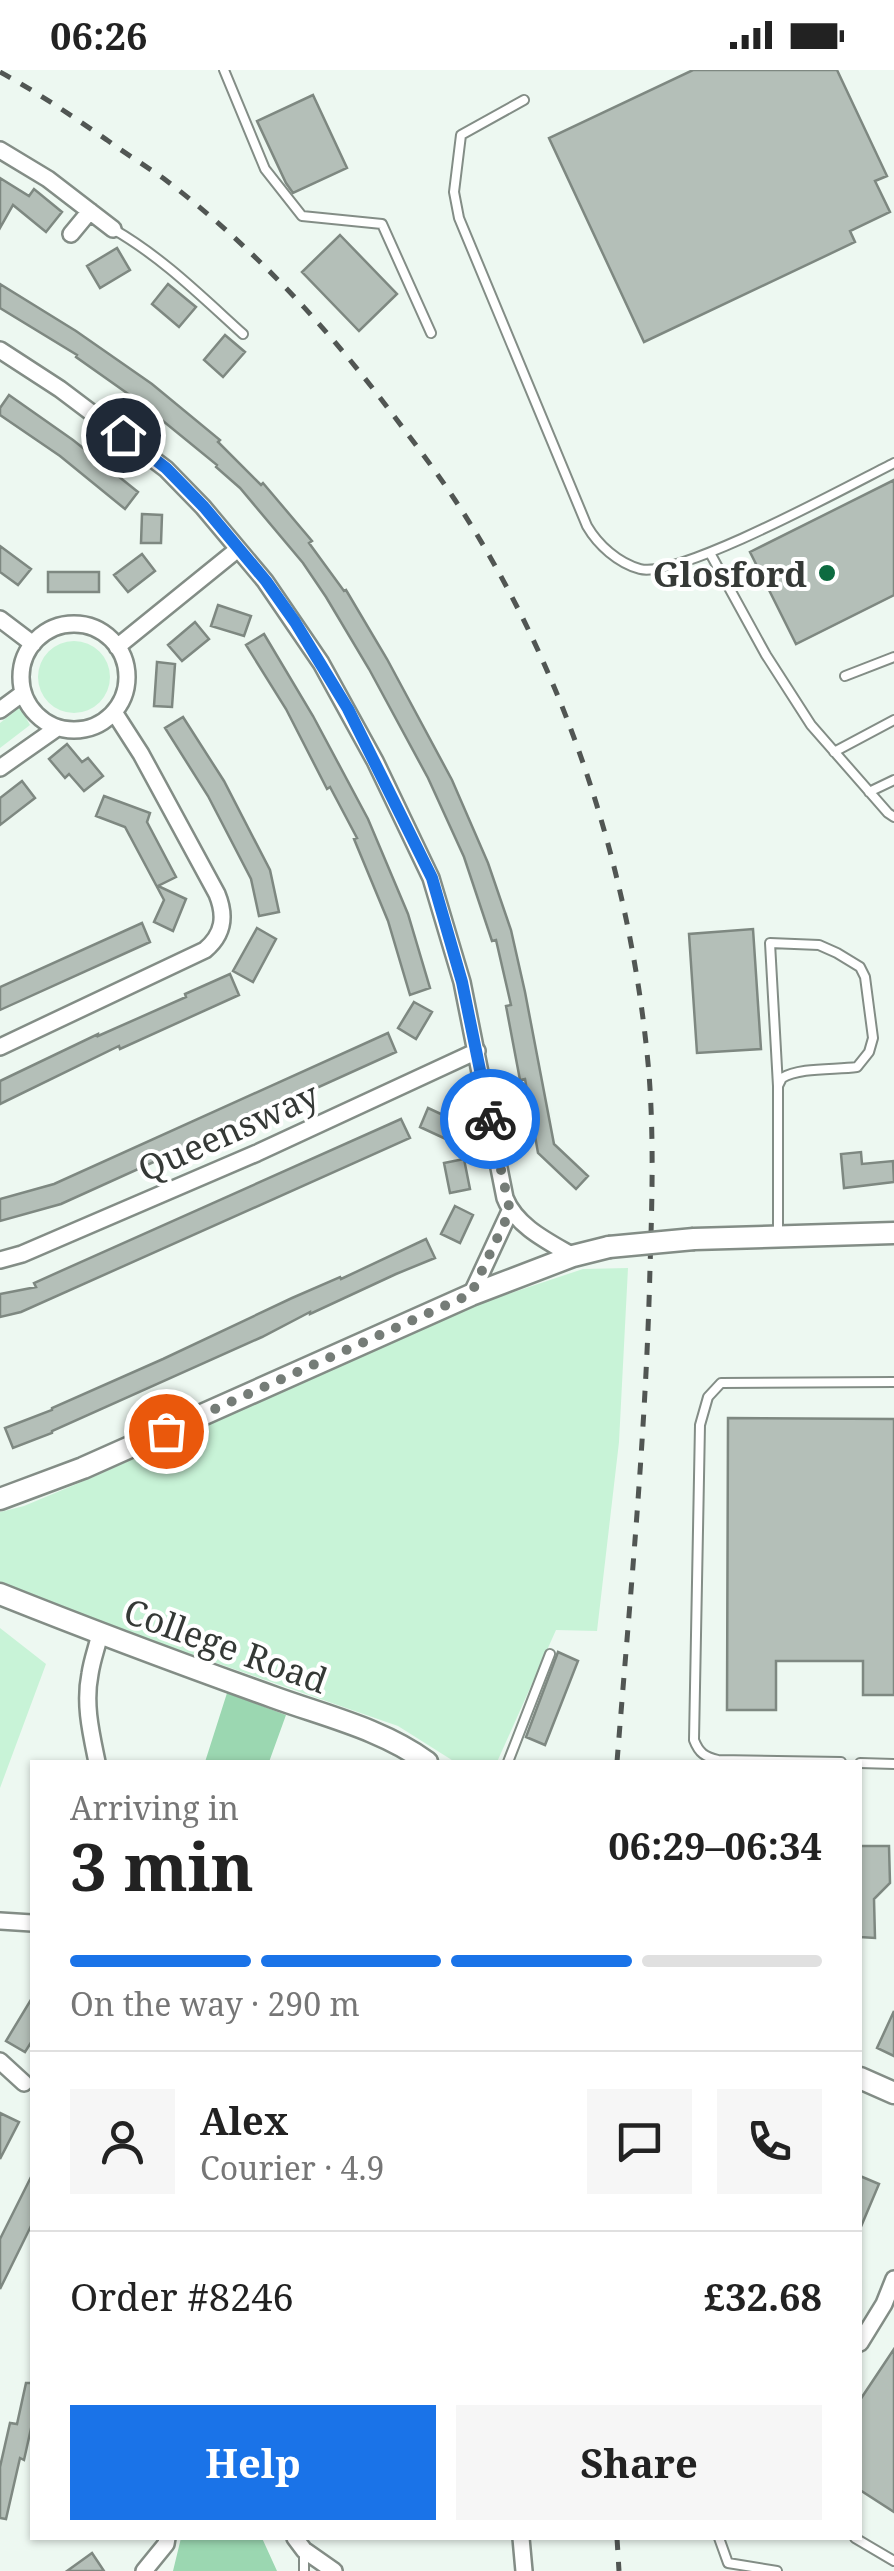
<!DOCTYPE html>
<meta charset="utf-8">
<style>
:root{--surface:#fff;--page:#f6f6f6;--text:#222;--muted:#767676;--line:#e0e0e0;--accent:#1a73e8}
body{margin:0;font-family:"Noto Serif",serif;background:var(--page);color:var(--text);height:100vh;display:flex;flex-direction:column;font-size:38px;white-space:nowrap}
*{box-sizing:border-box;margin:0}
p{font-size:32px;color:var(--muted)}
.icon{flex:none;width:55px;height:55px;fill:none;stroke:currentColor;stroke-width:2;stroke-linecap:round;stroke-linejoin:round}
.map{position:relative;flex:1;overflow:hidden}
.details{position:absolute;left:30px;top:1690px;width:832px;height:780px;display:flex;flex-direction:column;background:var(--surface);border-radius:0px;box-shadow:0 2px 8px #0004}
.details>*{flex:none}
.pin{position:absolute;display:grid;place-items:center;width:85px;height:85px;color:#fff;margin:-42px;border:5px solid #fff;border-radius:50%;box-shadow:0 2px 10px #0007}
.courier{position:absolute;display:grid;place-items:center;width:100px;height:100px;margin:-50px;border:8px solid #1a73e8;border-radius:50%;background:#fff;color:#222;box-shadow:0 2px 12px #0007}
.summary em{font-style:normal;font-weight:700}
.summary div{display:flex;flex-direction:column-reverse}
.summary{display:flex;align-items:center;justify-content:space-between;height:170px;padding:0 40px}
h1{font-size:65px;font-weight:700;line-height:75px}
.bar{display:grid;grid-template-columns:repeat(4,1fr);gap:15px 10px;align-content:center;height:120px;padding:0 40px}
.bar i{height:12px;border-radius:8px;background:var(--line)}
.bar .on{background:var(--accent)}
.bar p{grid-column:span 4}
.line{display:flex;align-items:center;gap:25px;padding:0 40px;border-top:2px solid var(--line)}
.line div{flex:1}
.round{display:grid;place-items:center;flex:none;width:105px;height:105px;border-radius:0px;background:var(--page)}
.primary-button{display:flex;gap:20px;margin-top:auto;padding:20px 40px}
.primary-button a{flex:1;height:115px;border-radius:0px;background:var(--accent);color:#fff;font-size:40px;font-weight:700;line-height:115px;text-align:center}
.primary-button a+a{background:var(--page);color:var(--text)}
.status{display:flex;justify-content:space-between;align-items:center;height:70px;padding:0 50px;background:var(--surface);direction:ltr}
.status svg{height:28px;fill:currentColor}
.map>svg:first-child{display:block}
.green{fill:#c8f3d7}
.forest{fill:#9bd7b1}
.building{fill:#b4bfb8;stroke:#7e8881;stroke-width:2.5}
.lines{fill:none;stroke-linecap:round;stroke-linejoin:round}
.service-casing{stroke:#838d86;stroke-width:12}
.minor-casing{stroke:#838d86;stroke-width:20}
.tertiary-casing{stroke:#838d86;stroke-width:25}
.service{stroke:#fff;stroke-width:8}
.minor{stroke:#fff;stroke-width:15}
.tertiary{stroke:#fff;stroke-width:20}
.rail{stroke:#515653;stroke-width:5;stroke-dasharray:12 12;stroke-linecap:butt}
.tertiary-bridge-casing{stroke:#838d86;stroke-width:25;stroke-linecap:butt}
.tertiary-bridge{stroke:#fff;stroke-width:20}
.done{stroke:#757c77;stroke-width:10;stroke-dasharray:0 18}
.route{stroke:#1a73e8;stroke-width:12}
.poi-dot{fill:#0d6b40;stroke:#fff;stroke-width:4}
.labels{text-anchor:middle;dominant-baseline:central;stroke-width:8;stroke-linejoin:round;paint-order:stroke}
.poi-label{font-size:35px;font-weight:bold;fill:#353936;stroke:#fff;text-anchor:end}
.street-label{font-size:35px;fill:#353936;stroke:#fff}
</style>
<div class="status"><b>06:26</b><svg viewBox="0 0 49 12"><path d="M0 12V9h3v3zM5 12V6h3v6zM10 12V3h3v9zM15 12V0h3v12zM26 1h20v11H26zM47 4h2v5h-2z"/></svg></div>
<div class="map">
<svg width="894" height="2501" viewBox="0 0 894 2501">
<rect width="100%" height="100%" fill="#edf8f1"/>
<!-- green -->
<path class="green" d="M38 607a36 36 0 1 1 72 0a36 36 0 1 1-72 0Z
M20 637 30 655 0 678V653Z
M628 1198 619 1372 597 1561 556 1560 497 1692H455L398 1656 104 1554 0 1513V1442L24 1436 98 1405 309 1307 472 1236 583 1199Z
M0 1558 46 1594 0 1718Z"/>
<!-- forest -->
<path class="forest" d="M227 1623 286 1645 269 1692H205Z
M181 2468H262L277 2501H173Z"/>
<!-- building -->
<path class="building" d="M693 0H837L887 106 875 111 890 142 850 161 855 172 644 272 549 68Z
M313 25 347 98 293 123 286 113 257 51Z
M0 108 29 126 34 119 62 142 46 162 13 135 0 158Z
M340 165 397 224 359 261 302 202Z
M117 178 130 200 100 218 87 196Z
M0 214 76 261 152 314 220 370 218 372 261 415 263 413 312 471 309 473 344 521 346 520 387 589 452 710 488 793 511 860 525 922 554 1074 588 1106 576 1119 538 1083 525 1009 520 1010 506 936 511 935 496 870 492 871 464 787 428 708 369 599 326 527 303 493 240 418 216 397 217 395 141 333 76 287 77 285 0 238Z
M168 214 196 237 179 257 152 234Z
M225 265 245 282 223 307 204 290Z
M9 325 73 370 138 422 125 439 60 386 0 345V338Z
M894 410V525L796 574 750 482Z
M142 444 162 445 161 473H141Z
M0 476 31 499 18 515 0 502Z
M142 484 155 501 128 522 114 505Z
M48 502H99V522H48Z
M218 535 251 546 244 566 211 556Z
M195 552 209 569 182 591 168 575Z
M264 564 313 646 368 749 408 844 430 918 410 925 388 851 354 769 357 768 330 717 327 719 286 639 246 575Z
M157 592 175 594 172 637 154 636Z
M183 647 224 711 270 800 279 842 259 846 251 809 208 726 165 658Z
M67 674 82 692 88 688 103 706 84 721 69 704 65 708 49 689Z
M22 711 35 728 0 755V728Z
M104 726 150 743 147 752 176 807 158 816 186 829 173 861 154 852 164 830 125 757 96 746Z
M142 853 150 872 0 940V917Z
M257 858 276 869 253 912 233 901Z
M753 859 761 979 697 983 689 864Z
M230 904 239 925 120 979 119 976 0 1034V1011L98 964V966L186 927 185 924Z
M414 932 432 942 416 969 398 958Z
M388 963 396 982 61 1134 0 1151V1129L54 1114Z
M428 1038 456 1051 448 1070 420 1057Z
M401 1049 410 1068 21 1242 0 1247V1224L36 1217 34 1213Z
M861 1082 862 1094 893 1091 894 1112 844 1118 841 1084Z
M464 1089 470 1119 450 1123 444 1093Z
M455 1136 473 1145 460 1173 441 1164Z
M426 1169 435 1188 396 1204 310 1244V1242L262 1267 52 1361V1363L13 1378 5 1358 52 1340V1338L163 1289 292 1228 340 1207 341 1209Z
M728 1348 894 1349V1625H863V1591H776V1640H727Z
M558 1582 578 1591 545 1675 526 1667Z
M860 1776H889L890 1813 874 1829 875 1868 860 1867Z
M32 1928V1971L25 1982 6 1971Z
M894 1941V1986L877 1978Z
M0 2043 19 2052 0 2089Z
M32 2105V2154L0 2219V2169Z
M860 2106 879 2114 860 2159Z
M894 2279V2442L860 2420V2330Z
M26 2313H32V2354L24 2390 20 2388 6 2449 0 2448V2397L10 2353 17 2354Z
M92 2483 104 2501H67Z"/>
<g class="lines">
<defs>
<path id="service" d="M224 0 265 99 302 146 382 154 431 263
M524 30 461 65 454 122 459 148 587 456C598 475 618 493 640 499 679 509 850 415 894 393
M113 159C162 187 202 227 243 264
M710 483 766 585 811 655 888 743 894 747
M845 606 894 587
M834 682 894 650
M869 722 894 710
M778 1166V1016L782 1008C800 997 835 1000 857 997L869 982 873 968 865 907 860 897 837 883 819 875 770 873 778 1016
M508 1692 550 1584
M841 1692 718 1690C705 1687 699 1683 694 1670L700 1355 708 1327 721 1313 894 1312
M860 1693 894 1694
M719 2468 728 2493 777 2501
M855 2468 894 2491
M304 2501V2480"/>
<path id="minor" d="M0 80 48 109 113 159
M71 164 90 141
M0 280 60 319 166 399 203 437 265 511 321 593 375 691 431 808 462 912 505 1128C516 1156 547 1171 573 1186
M0 549 33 574
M21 607a53 53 0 1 1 106 0a53 53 0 1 1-106 0Z
M117 577 238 479
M0 640 23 623
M0 698 57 658
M0 977 205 880C224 864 226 846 217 824L141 684 114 642
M0 1190 22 1184 257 1083 477 981
M471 1225 510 1141
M97 1692C91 1663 84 1634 90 1604 92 1590 97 1577 100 1564
M0 1851 32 1853
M0 1991 24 2013
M860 2273 884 2234 894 2209
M295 2468 304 2480 334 2501
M521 2468 524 2501
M144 2501 166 2474 167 2468"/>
<path id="tertiary" d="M694 1169 894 1163
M0 1429 83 1398 471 1225 573 1186 609 1177
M0 1524C90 1560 181 1594 273 1627 325 1646 382 1659 427 1692
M860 2008 894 2023"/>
</defs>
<!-- service casing -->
<use href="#service" class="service-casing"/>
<!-- minor casing -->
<use href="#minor" class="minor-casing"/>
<!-- tertiary casing -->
<use href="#tertiary" class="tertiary-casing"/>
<!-- service -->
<use href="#service" class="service"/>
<!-- minor -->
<use href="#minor" class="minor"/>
<!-- tertiary -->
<use href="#tertiary" class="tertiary"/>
<!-- rail -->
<path class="rail" d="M0 2C37 22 72 46 107 70 125 83 144 95 163 108 245 170 318 247 381 329 406 362 432 395 455 430 566 598 632 805 649 1004 654 1069 652 1134 650 1198 646 1363 630 1528 617 1692
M617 2468 619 2501"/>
<defs>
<path id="tertiary-bridge" d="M609 1177 694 1169"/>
</defs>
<!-- tertiary-bridge casing -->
<use href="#tertiary-bridge" class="tertiary-bridge-casing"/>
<!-- tertiary-bridge -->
<use href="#tertiary-bridge" class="tertiary-bridge"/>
</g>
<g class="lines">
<!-- done -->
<path class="done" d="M166 1361 471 1224 510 1141 490 1049"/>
<!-- route -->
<path class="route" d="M123 365 166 398 204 437 266 511 295 552 348 639 432 808 462 912 490 1049"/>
</g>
<!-- markers -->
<circle class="poi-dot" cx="827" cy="503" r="10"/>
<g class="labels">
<!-- poi labels -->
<g class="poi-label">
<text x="807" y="503">Glosford</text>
</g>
<!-- street labels -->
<g class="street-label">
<text transform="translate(228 1061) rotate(-24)">Queensway</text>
<text transform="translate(226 1575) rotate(20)">College Road</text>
</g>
</g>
</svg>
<div class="pin" style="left:166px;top:1361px;background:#ea580c"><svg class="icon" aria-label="bag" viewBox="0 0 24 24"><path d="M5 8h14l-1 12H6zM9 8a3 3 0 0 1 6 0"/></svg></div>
<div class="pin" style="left:123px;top:365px;background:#1f2937"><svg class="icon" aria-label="home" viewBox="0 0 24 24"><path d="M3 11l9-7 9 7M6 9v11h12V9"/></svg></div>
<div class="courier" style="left:490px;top:1049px"><svg class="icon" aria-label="bike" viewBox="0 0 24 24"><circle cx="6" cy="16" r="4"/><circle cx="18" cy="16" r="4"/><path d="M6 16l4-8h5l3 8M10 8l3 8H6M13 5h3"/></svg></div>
<section class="details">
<div class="summary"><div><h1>3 min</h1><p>Arriving in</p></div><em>06:29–06:34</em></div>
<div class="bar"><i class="on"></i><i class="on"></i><i class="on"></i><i></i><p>On the way · 290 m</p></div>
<div class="line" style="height:180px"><a class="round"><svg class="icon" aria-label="person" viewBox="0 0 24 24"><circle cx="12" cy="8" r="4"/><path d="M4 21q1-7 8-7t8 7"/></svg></a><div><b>Alex</b><p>Courier · 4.9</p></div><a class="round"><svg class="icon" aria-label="chat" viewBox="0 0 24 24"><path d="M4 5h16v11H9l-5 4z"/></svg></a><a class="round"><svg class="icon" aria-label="phone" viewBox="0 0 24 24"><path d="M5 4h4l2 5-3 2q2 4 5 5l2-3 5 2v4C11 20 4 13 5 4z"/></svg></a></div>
<div class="line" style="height:130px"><div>Order #8246</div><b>£32.68</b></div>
<div class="primary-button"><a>Help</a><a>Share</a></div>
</section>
</div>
